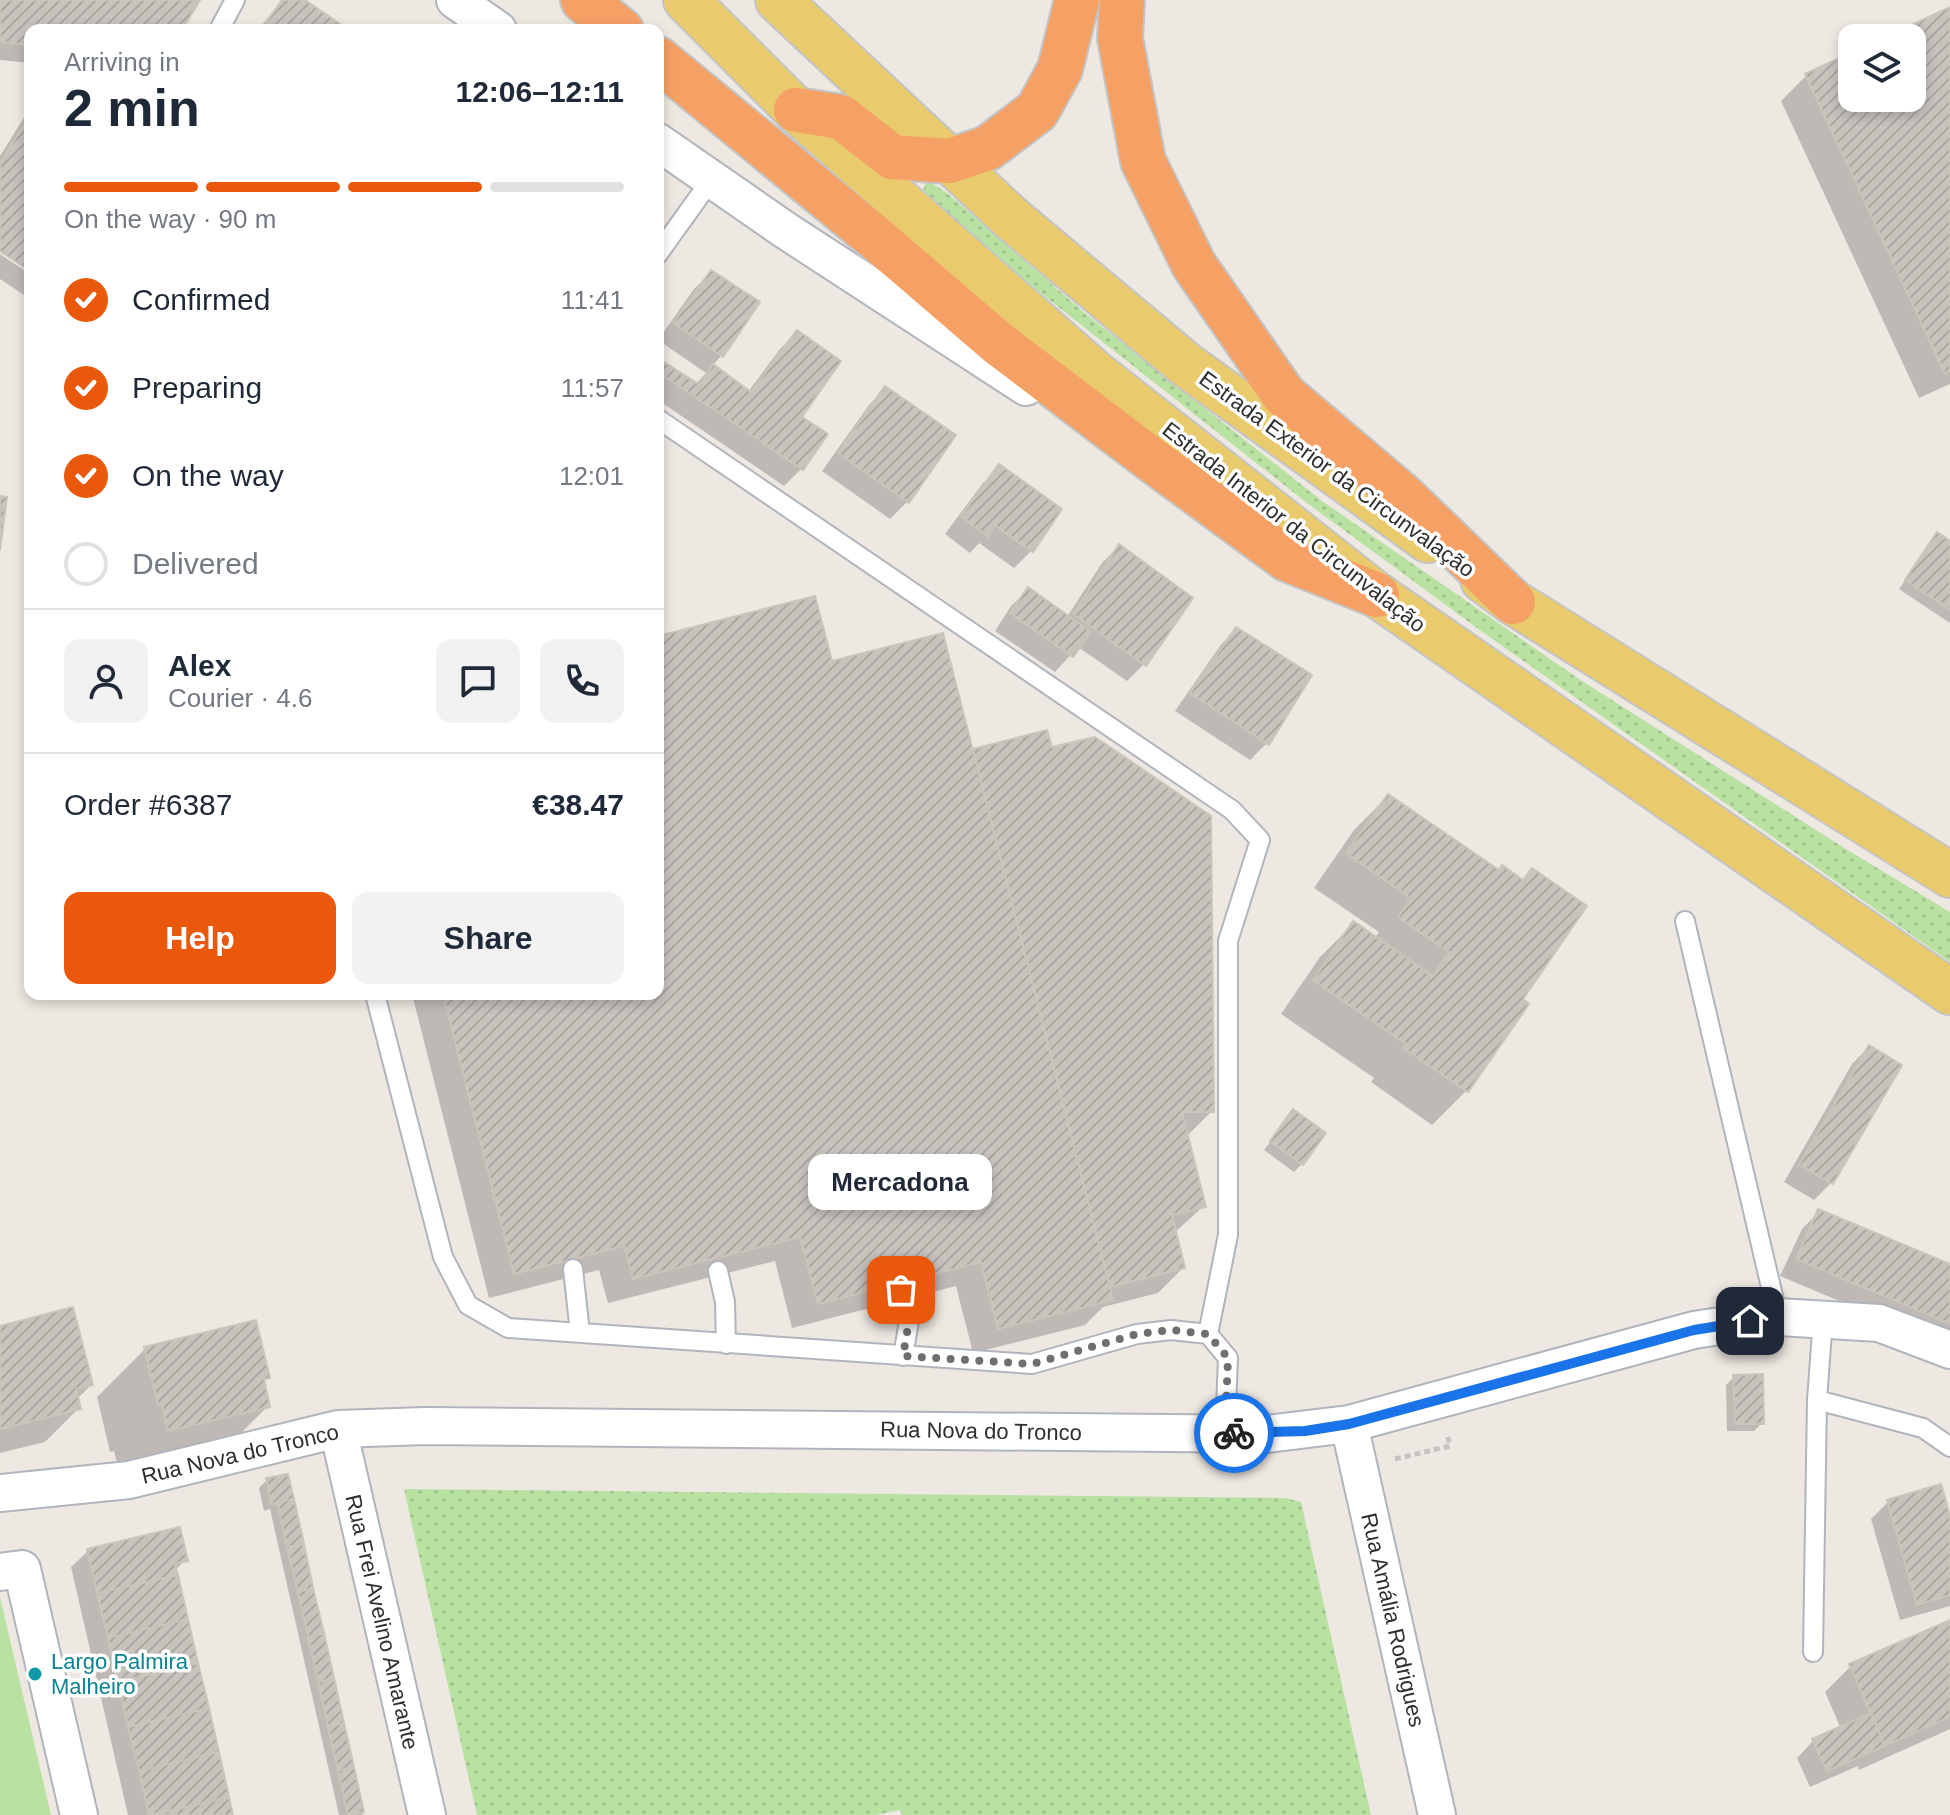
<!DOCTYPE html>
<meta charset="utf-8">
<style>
:root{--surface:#fff;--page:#f2f2f3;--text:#1f2937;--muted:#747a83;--line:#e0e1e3;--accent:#ea580c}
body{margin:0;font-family:Helvetica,sans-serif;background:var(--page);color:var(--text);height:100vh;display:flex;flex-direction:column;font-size:30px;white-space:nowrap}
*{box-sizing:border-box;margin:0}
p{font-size:26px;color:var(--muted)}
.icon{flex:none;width:44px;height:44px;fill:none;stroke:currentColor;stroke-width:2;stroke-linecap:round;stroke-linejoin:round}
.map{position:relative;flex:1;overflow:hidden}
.sheet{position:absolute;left:24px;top:24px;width:640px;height:976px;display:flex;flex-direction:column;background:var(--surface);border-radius:16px;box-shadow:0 4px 12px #0003}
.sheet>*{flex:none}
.buttons{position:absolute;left:1838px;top:24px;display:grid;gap:16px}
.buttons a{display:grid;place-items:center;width:88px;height:88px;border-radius:16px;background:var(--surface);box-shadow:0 4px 12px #0003;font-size:40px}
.pin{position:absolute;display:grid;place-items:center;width:68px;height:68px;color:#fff;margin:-34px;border-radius:16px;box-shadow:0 4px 12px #0006}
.courier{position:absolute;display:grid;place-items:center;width:80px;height:80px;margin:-40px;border:6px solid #1a73e8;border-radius:50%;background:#fff;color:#222;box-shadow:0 2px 10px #0007}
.bubble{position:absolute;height:56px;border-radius:16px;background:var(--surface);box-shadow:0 4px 12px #0003;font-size:26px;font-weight:700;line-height:56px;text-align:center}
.summary em{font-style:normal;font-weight:700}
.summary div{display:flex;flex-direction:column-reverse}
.summary{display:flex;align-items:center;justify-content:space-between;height:136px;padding:0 40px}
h1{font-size:52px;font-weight:700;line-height:60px}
.bar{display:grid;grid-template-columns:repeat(4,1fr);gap:12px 8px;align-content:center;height:96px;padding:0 40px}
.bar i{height:10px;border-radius:6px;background:var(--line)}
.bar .selected{background:var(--accent)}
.bar p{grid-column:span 4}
.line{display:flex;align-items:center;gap:20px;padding:0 40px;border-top:2px solid var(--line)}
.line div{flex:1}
.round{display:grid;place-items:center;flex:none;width:84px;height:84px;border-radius:16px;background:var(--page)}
ol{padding:0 40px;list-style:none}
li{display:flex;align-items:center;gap:24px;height:88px}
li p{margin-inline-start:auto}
li .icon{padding:8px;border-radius:50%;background:var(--accent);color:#fff;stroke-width:4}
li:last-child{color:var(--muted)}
li i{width:44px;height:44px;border:4px solid var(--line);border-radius:50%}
.button{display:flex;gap:16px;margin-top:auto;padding:16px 40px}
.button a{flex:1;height:92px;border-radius:16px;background:var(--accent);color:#fff;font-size:32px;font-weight:700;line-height:92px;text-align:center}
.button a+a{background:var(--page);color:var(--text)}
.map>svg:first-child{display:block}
.grass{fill:url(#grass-dots)}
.garden{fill:#b8e1a2}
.shadow{fill:#0003}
.building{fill:url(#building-hatch);stroke:#cac4bb;stroke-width:2}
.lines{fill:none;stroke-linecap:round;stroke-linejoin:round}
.lane-casing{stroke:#b2b4bd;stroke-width:22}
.street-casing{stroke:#b2b4bd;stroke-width:40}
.primary-casing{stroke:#c4c4c4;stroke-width:48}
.highway-casing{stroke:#c4c4c4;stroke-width:48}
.path{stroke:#c4c4c4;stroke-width:5;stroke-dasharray:6 4;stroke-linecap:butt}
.lane{stroke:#fff;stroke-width:18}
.street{stroke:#fff;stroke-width:36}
.primary{stroke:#e9ca6c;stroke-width:44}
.highway{stroke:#f5a166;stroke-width:44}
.done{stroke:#716f6d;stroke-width:8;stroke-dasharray:0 14.4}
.route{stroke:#1a73e8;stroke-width:10}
.culture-dot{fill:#0f9aa8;stroke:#fff;stroke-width:3}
.labels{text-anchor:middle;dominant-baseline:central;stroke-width:7;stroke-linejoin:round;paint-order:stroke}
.street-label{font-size:22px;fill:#2e2e2e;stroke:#fff}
.culture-label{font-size:22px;fill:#0d838f;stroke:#fff;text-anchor:start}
</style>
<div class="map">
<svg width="1950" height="1815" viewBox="0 0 1950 1815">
<defs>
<pattern id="grass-dots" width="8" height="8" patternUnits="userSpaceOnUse" patternTransform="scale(2)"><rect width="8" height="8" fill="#b8e1a2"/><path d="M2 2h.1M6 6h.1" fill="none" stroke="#9ec18c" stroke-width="1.8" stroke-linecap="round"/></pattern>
<pattern id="building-hatch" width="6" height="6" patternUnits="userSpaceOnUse" patternTransform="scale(2)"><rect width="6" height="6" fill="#c7c3bd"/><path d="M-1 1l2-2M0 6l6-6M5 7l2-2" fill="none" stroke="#aba8a3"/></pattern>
</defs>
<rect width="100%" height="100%" fill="#eee8e2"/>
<!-- grass -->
<path class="grass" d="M930 182 947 193 1086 314 1322 501 1579 679 1841 846 1950 912V962L1484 633 1307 503 1000 261 927 196 923 191 925 184Z
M404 1489 1286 1498 1301 1502 1371 1815H902L900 1810 876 1815H477Z"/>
<!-- garden -->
<path class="garden" d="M0 1597 51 1815H0Z"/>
<!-- shadow -->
<path class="shadow" d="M0 0H198L180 30H30V63L0 60Z
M282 0H301L346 30H258Z
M1950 9V384L1919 398 1781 101 1806 76 1852 55V98H1912V38H1887Z
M30 108V269L0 249V156Z
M0 254 30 274V299L0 279Z
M711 273 722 355 712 366 748 392 780 349 797 332 799 417 825 434 801 469 784 486 658 400V366L696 384 706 373 658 340 694 289Z
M885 388 954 435 907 502 890 519 822 471 869 405Z
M1000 467 1059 510 1031 551 1014 568 979 543 970 553 945 534 983 483Z
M1937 535 1950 543V623L1899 589Z
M1119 546 1144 664 1127 681 1078 647 1055 672 995 631 1011 606 1028 590 1067 617 1102 563Z
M1236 629 1267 743 1250 760 1175 711 1220 646Z
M658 638 831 664 971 751 1046 732 1051 750 1212 1111 1186 1137 1204 1206 1174 1233 1183 1268 1158 1293 1103 1307 1085 1325 973 1353 956 1286 792 1328 775 1261 608 1303 599 1270 489 1298 412 994H658Z
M1388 796 1498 872 1522 881 1532 871 1520 1000 1526 1004 1466 1091 1432 1125 1371 1082 1374 1078 1281 1014 1320 957 1353 924 1375 938 1379 932 1314 888 1354 830Z
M1869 1047 1899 1065 1831 1183 1814 1200 1784 1182 1852 1064Z
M1293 1112 1302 1164 1294 1172 1264 1150Z
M1819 1212 1950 1266V1335L1941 1344 1780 1276 1802 1229Z
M0 1328 91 1385 77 1399 79 1408 45 1442 0 1453Z
M145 1349 268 1377 262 1383 268 1406 220 1454 121 1478 114 1451 110 1452 97 1397Z
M1734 1377 1762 1423 1754 1431H1727L1726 1385Z
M286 1476 363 1815H339L270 1509 264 1511 259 1488 267 1480Z
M1888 1502 1950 1523V1606L1900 1620 1871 1519Z
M88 1551 186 1560 174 1571 232 1815H128L71 1567Z
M1950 1622V1729L1859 1770 1858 1766 1810 1787 1797 1758 1813 1741 1841 1729 1825 1692 1851 1666Z"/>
<!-- building -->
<path class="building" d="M0 0H200L182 30H30V45L0 42Z
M282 0H305L349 30H261Z
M1950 7V371L1945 374 1805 74 1852 52V98H1912V38H1883Z
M30 115V271L0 251V163Z
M711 270 760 302 723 357 673 323Z
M797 330 841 361 802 417 828 434 803 470 658 372V364L661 360 700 385 713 364 751 392Z
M885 386 956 435 909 503 838 453Z
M999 464 1062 509 1033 552 994 525 988 537 961 516Z
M0 496 7 497 0 550Z
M1937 532 1950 541V610L1905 580Z
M1119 544 1193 598 1146 666 1073 614Z
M1028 587 1091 632 1073 657 1010 613Z
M815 596 832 661 943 633 1113 1300 998 1329 981 1262 818 1304 800 1237 633 1279 624 1246 514 1274 443 994H658V636Z
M1236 627 1312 675 1269 745 1190 693Z
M1047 730 1052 747 1095 737 1211 816 1214 1112H1182L1206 1207 1172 1215 1185 1268 1110 1287 973 749Z
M1388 794 1499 870 1502 865 1523 880 1532 868 1587 906 1523 999 1529 1004 1468 1092 1403 1048 1406 1044 1313 980 1353 921 1433 976 1449 952 1398 917 1411 898 1346 853Z
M1869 1045 1902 1065 1833 1184 1799 1165Z
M1293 1109 1326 1133 1303 1165 1270 1141Z
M1818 1209 1950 1264V1324L1796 1259Z
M73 1307 93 1385 76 1389 81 1409 0 1429V1326Z
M256 1320 270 1378 264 1379 270 1407 168 1431 162 1404 158 1405 144 1347Z
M1763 1374 1764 1424H1735L1733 1375Z
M288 1474 294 1499 271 1504 266 1478Z
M1941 1484 1950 1516V1595L1917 1605 1887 1500Z
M294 1499 304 1544 287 1547 277 1502Z
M180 1527 188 1561 175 1564 178 1575 97 1593 87 1549Z
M304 1544 313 1588 298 1592 287 1547Z
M178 1575 188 1619 108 1638 97 1593Z
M313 1588 324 1633 308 1637 298 1592Z
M188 1619 198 1663 118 1682 108 1638Z
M1950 1620V1717L1885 1746 1849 1664Z
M324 1633 334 1678 318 1682 308 1637Z
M198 1663 209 1708 128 1727 118 1682Z
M334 1678 344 1723 328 1726 318 1682Z
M209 1708 219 1752 139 1771 128 1727Z
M1871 1713 1885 1746 1827 1771 1812 1739Z
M344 1723 354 1767 338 1771 328 1726Z
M219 1752 229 1797 149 1815 139 1771Z
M354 1767 364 1812 348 1815 338 1771Z
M229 1797 233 1815H153Z"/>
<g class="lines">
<defs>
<path id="lane" d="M219 30 235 0
M658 254 711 180
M1685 921 1778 1317
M375 994 443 1257 468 1305 508 1328 1032 1364 1137 1334 1171 1330 1208 1334 1228 1235V941L1260 840 1232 810 658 419
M573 1269 580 1333
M718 1271 725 1302 726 1344
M901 1290 909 1321 903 1356
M1208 1334 1228 1358 1225 1433
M1817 1400 1923 1428 1950 1447
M1813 1652 1817 1400 1823 1318"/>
<path id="street" d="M455 0 498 30
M658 142 785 230 1026 387
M1349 1424 1437 1815
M338 1429 427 1815
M0 1493 129 1480 338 1429 425 1426 1268 1434 1349 1424 1694 1330 1778 1317 1879 1323 1950 1350
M0 1572 22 1569 79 1815"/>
<path id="primary" d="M686 0 796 110 1095 373 1377 595 1950 992
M778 0 1011 218 1185 364 1428 540
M1483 580 1513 602 1950 875"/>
<path id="highway" d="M583 0 621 30
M1122 0 1120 38 1143 161 1194 265 1284 395 1403 496 1513 602
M658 59 878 240 999 344 1148 457 1287 559 1377 595
M796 110 841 117 892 157 950 161 988 148 1037 111 1060 69 1077 0"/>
</defs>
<!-- lane casing -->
<use href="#lane" class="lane-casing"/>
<!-- street casing -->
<use href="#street" class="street-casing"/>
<!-- primary casing -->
<use href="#primary" class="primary-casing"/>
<!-- highway casing -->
<use href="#highway" class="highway-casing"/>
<!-- path -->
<path class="path" d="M1395 1459 1450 1446 1447 1433"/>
<!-- lane -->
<use href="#lane" class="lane"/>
<!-- street -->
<use href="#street" class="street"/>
<!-- primary -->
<use href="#primary" class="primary"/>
<!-- highway -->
<use href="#highway" class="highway"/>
</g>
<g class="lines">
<!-- done -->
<path class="done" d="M901 1290 909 1321 903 1356 1032 1364 1137 1334 1171 1330 1208 1334 1228 1358 1225 1433H1234"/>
<!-- route -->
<path class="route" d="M1234 1433 1305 1431 1349 1424 1694 1330 1750 1321"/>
</g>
<!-- markers -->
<circle class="culture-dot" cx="35" cy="1674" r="8"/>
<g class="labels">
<!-- street labels -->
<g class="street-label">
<text transform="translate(1337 474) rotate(36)">Estrada Exterior da Circunvalação</text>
<text transform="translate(1294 527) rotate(38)">Estrada Interior da Circunvalação</text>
<text transform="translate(981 1431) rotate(1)">Rua Nova do Tronco</text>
<text transform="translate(240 1454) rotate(-13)">Rua Nova do Tronco</text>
<text transform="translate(1393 1620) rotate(77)">Rua Amália Rodrigues</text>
<text transform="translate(382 1622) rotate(77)">Rua Frei Avelino Amarante</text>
</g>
<!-- culture labels -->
<g class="culture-label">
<text x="51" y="1661">Largo Palmira<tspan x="51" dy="25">Malheiro</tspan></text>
</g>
</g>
</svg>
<div class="buttons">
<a><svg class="icon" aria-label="layers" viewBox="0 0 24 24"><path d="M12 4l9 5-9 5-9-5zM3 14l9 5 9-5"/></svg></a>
</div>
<div class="pin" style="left:901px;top:1290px;background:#ea580c"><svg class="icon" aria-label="bag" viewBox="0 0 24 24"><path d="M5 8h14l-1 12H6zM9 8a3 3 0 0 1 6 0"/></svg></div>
<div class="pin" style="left:1750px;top:1321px;background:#1f2937"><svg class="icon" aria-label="home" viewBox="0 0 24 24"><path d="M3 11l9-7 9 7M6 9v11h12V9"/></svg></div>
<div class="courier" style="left:1234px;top:1433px"><svg class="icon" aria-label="bike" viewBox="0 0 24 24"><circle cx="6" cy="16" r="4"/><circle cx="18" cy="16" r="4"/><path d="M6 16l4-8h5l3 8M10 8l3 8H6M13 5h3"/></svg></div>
<div class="bubble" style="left:808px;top:1154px;width:184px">Mercadona</div>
<section class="sheet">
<div class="summary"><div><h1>2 min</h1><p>Arriving in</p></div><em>12:06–12:11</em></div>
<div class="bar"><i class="selected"></i><i class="selected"></i><i class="selected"></i><i></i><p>On the way · 90 m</p></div>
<ol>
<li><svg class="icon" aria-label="check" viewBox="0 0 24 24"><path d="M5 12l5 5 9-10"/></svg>Confirmed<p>11:41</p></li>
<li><svg class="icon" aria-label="check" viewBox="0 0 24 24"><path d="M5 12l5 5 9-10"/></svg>Preparing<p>11:57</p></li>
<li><svg class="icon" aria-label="check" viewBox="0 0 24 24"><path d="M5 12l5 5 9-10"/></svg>On the way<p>12:01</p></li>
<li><i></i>Delivered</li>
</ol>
<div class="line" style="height:144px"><a class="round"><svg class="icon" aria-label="person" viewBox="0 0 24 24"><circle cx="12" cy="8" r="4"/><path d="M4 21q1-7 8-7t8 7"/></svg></a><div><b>Alex</b><p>Courier · 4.6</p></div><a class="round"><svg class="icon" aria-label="chat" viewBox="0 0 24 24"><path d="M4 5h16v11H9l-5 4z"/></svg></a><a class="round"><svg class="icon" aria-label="phone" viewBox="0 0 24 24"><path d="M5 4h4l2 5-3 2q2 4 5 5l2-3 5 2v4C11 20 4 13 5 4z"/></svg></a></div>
<div class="line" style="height:104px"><div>Order #6387</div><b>€38.47</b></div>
<div class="button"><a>Help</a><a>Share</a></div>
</section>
</div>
